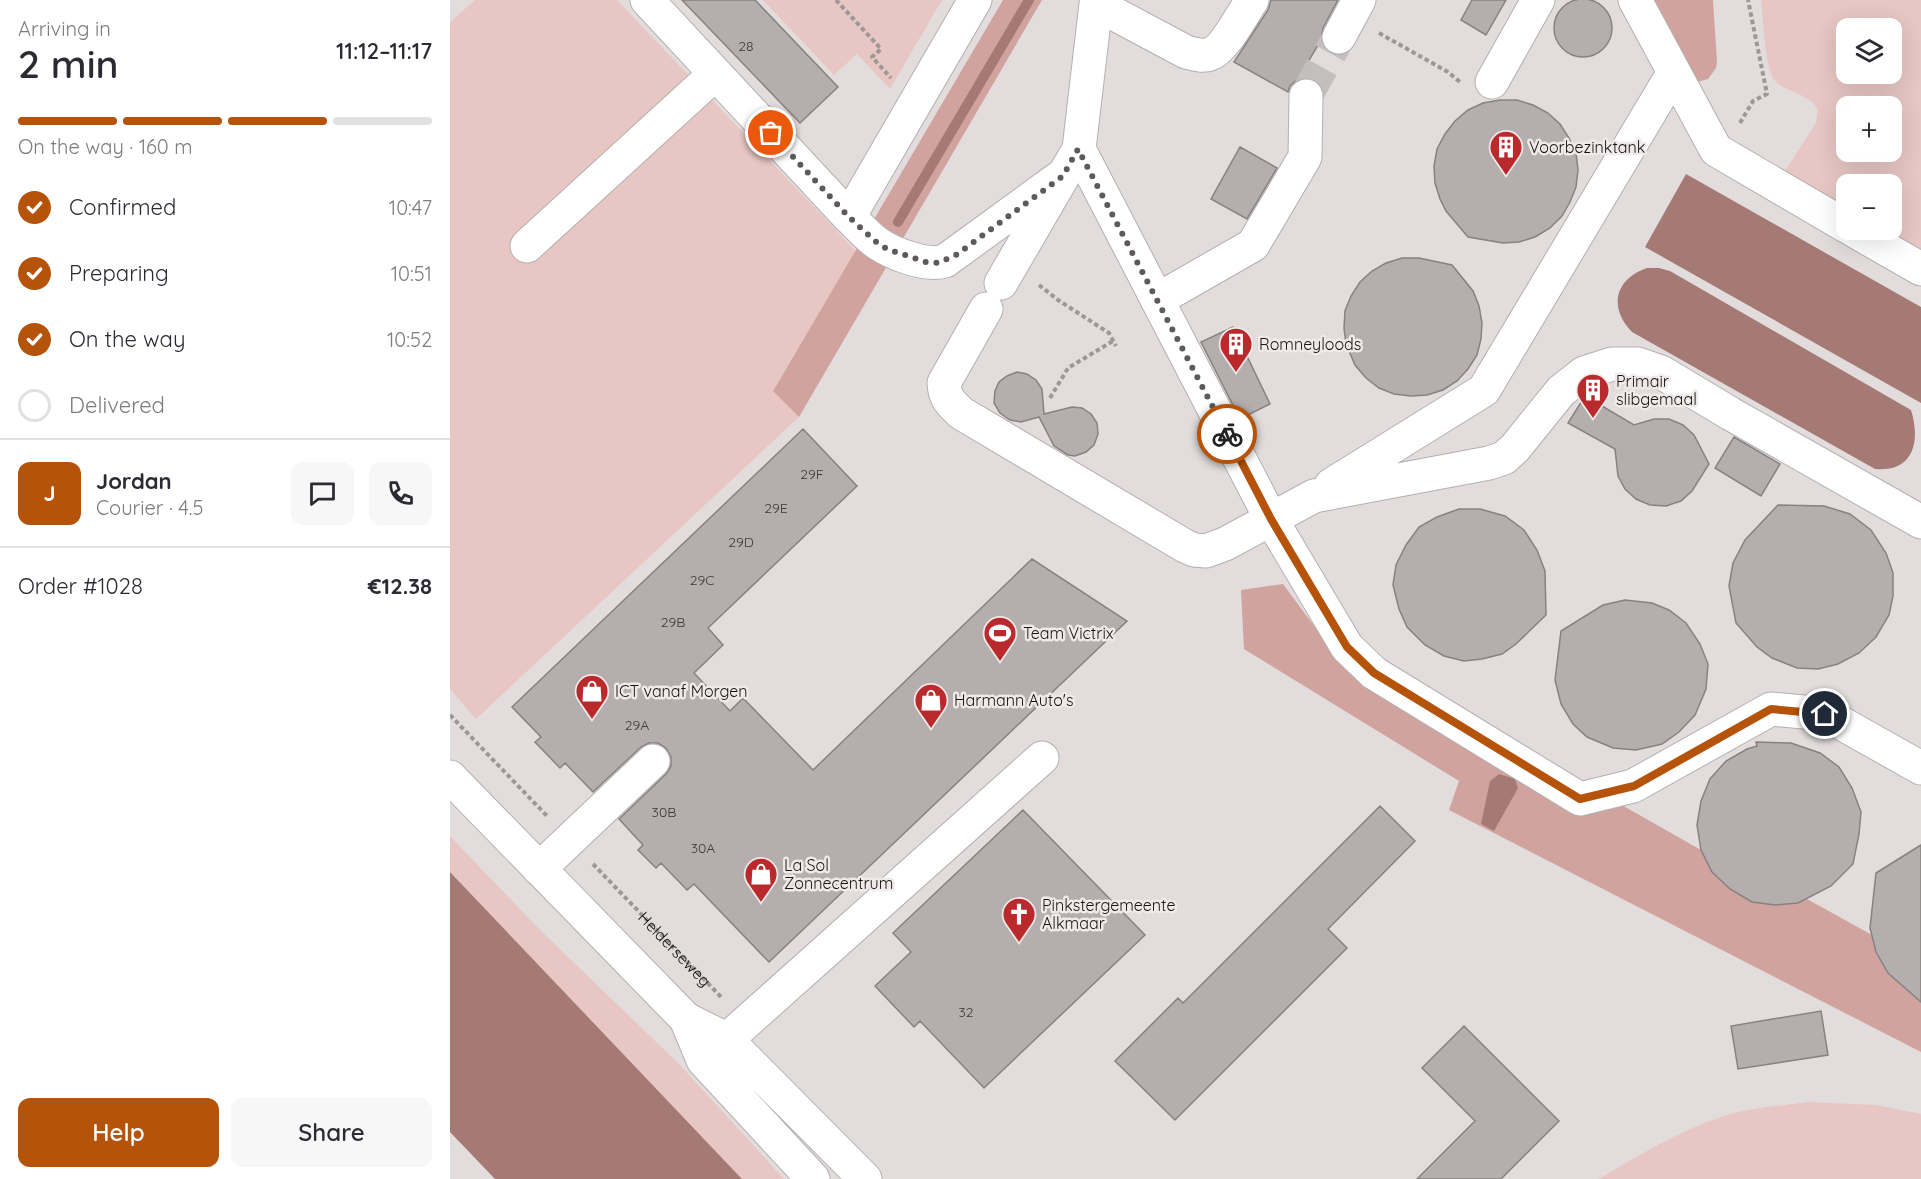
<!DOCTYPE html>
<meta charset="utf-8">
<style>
:root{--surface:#fff;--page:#f7f7f7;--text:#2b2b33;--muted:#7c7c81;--line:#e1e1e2;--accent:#b45309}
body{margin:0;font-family:Quicksand,sans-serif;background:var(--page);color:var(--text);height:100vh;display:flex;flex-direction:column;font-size:22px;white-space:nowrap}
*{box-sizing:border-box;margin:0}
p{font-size:20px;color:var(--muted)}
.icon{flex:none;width:33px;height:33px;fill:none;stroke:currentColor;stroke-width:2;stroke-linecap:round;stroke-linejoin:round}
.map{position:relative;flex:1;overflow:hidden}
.side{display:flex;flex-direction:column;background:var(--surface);width:450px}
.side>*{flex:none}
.fabs{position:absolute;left:1386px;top:18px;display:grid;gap:12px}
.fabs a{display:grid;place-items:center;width:66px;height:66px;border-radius:12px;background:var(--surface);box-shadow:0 6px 24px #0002;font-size:30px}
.pin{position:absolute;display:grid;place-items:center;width:51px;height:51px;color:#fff;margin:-26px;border:3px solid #fff;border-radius:50%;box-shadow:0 2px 6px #0007}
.courier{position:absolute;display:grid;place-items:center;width:60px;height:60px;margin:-30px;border:4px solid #b45309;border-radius:50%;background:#fff;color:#222;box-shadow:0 2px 8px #0007}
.summary em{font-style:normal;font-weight:600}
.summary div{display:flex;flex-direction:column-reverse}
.summary{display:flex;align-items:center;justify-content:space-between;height:102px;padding:0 18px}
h1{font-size:39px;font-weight:600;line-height:45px}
.bar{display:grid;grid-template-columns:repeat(4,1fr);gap:9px 6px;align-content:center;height:72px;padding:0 18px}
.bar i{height:8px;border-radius:4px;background:var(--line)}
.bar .selected{background:var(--accent)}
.bar p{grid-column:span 4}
.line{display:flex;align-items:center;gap:15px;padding:0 18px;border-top:2px solid var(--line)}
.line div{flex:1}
.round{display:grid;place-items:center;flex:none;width:63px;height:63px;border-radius:12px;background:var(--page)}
ol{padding:0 18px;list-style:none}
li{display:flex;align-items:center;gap:18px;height:66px}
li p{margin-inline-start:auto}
li .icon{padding:6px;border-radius:50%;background:var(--accent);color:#fff;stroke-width:4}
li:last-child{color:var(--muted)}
li i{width:33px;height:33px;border:3px solid var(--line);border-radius:50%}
.cta{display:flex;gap:12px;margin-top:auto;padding:12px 18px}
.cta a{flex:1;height:69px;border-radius:12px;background:var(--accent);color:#fff;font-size:24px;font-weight:600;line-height:69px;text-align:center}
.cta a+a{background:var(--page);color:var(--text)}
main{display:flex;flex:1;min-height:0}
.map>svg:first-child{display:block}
.green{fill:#e7c6c3;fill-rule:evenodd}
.forest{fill:#d1a39e}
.water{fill:#a57a75}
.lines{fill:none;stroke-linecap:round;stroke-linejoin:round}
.stream{stroke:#a57a75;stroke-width:10}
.building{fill:#b4afae;stroke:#878281;stroke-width:1.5}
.minor-tunnel{stroke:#c3bfbe;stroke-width:33;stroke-dasharray:33 16;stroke-linecap:butt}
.minor-casing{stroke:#b5afaf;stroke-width:35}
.major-casing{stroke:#b5afaf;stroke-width:35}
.path{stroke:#9c9898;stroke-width:4;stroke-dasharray:4.5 3;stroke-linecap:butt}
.minor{stroke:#fff;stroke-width:33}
.major{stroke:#fff;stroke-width:33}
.done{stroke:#5d5a59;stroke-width:6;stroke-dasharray:0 10.8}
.route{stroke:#b45309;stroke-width:8}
.labels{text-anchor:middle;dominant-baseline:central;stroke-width:5;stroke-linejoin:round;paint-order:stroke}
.number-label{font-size:14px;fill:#3d3a3a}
.poi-label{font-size:16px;fill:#151313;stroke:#efeae9;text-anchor:start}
.street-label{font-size:16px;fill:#151313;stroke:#efeae9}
</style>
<main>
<section class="side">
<div class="summary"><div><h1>2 min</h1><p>Arriving in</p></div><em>11:12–11:17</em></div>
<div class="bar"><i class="selected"></i><i class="selected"></i><i class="selected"></i><i></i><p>On the way · 160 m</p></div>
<ol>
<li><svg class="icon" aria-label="check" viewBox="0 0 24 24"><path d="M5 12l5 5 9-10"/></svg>Confirmed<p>10:47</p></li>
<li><svg class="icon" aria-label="check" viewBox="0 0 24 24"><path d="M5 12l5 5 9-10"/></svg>Preparing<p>10:51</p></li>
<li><svg class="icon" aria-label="check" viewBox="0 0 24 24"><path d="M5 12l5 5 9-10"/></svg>On the way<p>10:52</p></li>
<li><i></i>Delivered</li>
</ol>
<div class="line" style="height:108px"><b class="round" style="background:var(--accent);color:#fff">J</b><div><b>Jordan</b><p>Courier · 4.5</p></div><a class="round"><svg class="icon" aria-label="chat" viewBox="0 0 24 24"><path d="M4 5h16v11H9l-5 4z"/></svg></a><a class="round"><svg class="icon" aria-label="phone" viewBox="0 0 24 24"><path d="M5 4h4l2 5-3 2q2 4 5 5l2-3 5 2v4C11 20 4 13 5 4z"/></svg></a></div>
<div class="line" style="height:78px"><div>Order #1028</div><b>€12.38</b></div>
<div class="cta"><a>Help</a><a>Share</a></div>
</section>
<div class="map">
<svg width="1471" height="1179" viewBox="0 0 1471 1179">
<rect width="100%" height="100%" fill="#e2dddc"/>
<!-- green -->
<path class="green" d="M25 0H167L406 251 323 390 349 417 26 719 0 689V22Z
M313 0H492L440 89 407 54 384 75Z
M1311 0H1471V250L1436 230H1442V184H1396V207L1335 171 1366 123 1368 110C1361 94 1338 93 1326 82 1315 72 1313 17 1311 0ZM1396 28H1442V74H1396ZM1396 106H1442V152H1396Z
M0 836 89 929 229 1064 334 1179H292L0 872Z
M1358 1102 1426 1105 1471 1114V1179H1149C1191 1154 1233 1128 1281 1114 1305 1107 1333 1106 1358 1102Z"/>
<!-- forest -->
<path class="forest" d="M553 0H592L349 417 323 391Z
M1200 0H1263L1267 62 1266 68 1258 79 1247 82Z
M833 584 876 642 923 691 970 721 1109 802 1170 804 1251 850 1262 872 1325 905 1348 903 1357 899 1422 935C1428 963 1444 986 1471 995V1052L999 810 1009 781 794 649 791 590Z"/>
<!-- water -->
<path class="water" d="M1236 174 1471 307V403L1195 247Z
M1197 268H1209L1220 271 1461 410C1471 442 1463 473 1425 469L1182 332C1158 307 1165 279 1197 268Z
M1049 774 1065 779 1068 788 1044 831 1031 824 1040 781Z
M0 872 292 1179H45L0 1132Z"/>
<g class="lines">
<!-- stream -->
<path class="stream" d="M448 222 579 0"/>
</g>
<!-- building -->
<path class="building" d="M1104 28a29 29 0 1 1 58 0a29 29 0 1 1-58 0Z
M232 0H305L388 87 350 123Z
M821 0H888L873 28 871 40 848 79 840 86 838 92 784 62 818 10Z
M1022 0H1056L1036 35 1011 20Z
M1050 100H1067L1083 105 1098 113 1110 124 1119 138 1126 153 1128 170 1126 187 1120 202 1112 216 1100 228 1085 237 1069 242 1053 243 1018 237 996 211 990 199 985 183 984 166 987 149 995 134 1005 121 1018 110 1033 103Z
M790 147 827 168 797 219 761 199Z
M952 258H969L1002 265 1023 291 1029 306 1032 323 1031 339 1027 355 1018 369 1007 381 993 390 977 395 961 396 944 394 929 388 916 378 905 365 896 344 894 328 895 311 901 296 910 282 922 271 936 263Z
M783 327 820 404 790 419 751 342Z
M567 372 577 374 586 380 592 389 594 414 622 407 632 408 641 414 647 423 648 434 644 445 636 452 625 456 618 455 604 446 589 417 571 422 560 420 550 413 544 403 545 391 549 382 557 376Z
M1135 396 1184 425 1204 419H1219L1233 425 1244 435 1259 464 1242 491 1231 501 1216 506 1200 505 1186 499 1175 489 1168 476 1165 449 1118 423Z
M353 429 407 486 258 628 273 645 244 673 280 711 293 698 363 770 582 559 677 621 319 962 244 884 237 890 211 863 206 868 188 850 193 845 169 819 216 774 221 766V757L216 748 208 743H199L191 747 143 792 115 763 110 768 85 742 91 737 62 707Z
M1284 437 1330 464 1311 496 1265 468Z
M1328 505 1374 506 1400 514 1421 530 1436 553 1443 573V596L1439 615 1426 637 1409 653 1388 664 1368 669 1347 668 1322 658 1307 647 1286 623 1279 586 1283 563 1295 540Z
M1009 509H1030L1055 516 1074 530 1087 550 1095 571 1096 615 1066 644 1052 654 1032 659 1014 661 994 656 975 645 957 627 949 609 943 585 946 565 956 545 969 527 987 517Z
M1175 600 1202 603 1219 610 1236 623 1250 644 1258 664 1256 689 1245 715 1229 732 1212 744 1186 750 1163 748 1137 737 1123 724 1111 704 1105 680 1111 631 1153 605Z
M1306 742 1341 743 1370 753 1389 767 1402 788 1411 812 1409 834 1403 864 1381 886 1348 903 1325 905 1302 902 1280 889 1262 872 1251 850 1247 825 1251 801 1260 779 1276 761 1297 749 1307 746Z
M930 806 965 841 878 929 897 948 725 1120 665 1061 728 998 733 1003Z
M573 810 695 935 534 1088 470 1021 464 1027 425 986 461 952 443 933Z
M1471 845V1002L1438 973 1426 952 1420 928 1426 873Z
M1371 1011 1378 1055 1288 1069 1281 1026Z
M1014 1026 1109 1121 1051 1179H967L1025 1121 972 1068Z"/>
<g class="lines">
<!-- minor-tunnel -->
<path class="minor-tunnel" d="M856 96 889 37"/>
<defs>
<path id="minor" d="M197 0 399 217C408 225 417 236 427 243 443 254 477 267 495 261L613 175
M1185 0 1266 150 1396 226
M646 4 736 52C744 54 752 57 760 54 774 50 793 13 802 0
M889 37 909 0
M1042 82 1088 0
M629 149 821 519 897 647 924 673 1130 799 1183 786 1321 709 1375 714 1471 768
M399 217 525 0
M1403 230 1471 269
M77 246 265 74
M551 283 629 149 646 4 648 0
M707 300 803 245 855 157 856 96
M536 309 494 383C495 399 500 402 511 413L735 546 744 550 756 551 775 544 864 496 1039 463 1054 458 1065 448 1111 391 1134 373 1162 364H1188L1211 372 1281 414 1471 522
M881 485 1034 390 1224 72
M89 869 203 761
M255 1059 592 758"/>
<path id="major" d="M0 777 236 1019 276 1039 415 1179
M236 1019 253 1060 363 1179"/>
</defs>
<!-- minor casing -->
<use href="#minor" class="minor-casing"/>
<!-- major casing -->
<use href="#major" class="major-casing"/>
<!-- path -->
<g class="path">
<path d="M386 0 431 49 422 57 441 78"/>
<path d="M929 33 998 72 1010 82"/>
<path d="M1290 123 1303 101 1317 94 1298 0"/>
<path d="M589 285 608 300 659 333 666 346"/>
<path d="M600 398 618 368 663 341"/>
<path d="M0 715 98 817"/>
<path id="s1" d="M143 864 273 999"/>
</g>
<!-- minor -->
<use href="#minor" class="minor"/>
<!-- major -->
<use href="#major" class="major"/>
</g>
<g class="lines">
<!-- done -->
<path class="done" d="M321 133 399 217 425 241 437 249 476 262 488 263 506 255 613 176 628 149 777 434"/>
<!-- route -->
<path class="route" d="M777 434 821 519 897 647 924 673 1130 799 1184 786 1321 709 1375 714"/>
</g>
<!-- icons -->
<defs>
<symbol id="building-pin" viewBox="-11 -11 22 30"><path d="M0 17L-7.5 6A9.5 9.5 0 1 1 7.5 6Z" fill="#ba2a2d" stroke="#efeae9"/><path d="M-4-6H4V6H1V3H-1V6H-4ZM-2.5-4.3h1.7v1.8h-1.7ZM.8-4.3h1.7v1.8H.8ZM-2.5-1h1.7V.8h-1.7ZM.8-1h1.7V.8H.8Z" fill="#fff"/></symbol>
<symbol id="stadium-pin" viewBox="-11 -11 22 30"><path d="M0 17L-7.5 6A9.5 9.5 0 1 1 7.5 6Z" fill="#ba2a2d" stroke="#efeae9"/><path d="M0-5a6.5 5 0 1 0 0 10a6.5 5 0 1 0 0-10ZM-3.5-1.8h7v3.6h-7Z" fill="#fff"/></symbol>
<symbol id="shop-pin" viewBox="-11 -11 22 30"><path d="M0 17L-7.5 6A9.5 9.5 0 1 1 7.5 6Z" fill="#ba2a2d" stroke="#efeae9"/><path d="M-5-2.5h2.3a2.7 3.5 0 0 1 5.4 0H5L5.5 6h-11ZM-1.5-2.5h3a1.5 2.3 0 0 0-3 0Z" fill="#fff"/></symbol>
<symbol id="church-pin" viewBox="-11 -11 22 30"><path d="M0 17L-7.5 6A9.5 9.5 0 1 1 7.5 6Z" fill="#ba2a2d" stroke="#efeae9"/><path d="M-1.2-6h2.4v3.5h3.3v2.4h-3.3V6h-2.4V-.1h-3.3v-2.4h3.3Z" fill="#fff"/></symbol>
</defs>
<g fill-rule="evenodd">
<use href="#building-pin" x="1037" y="128" width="38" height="52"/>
<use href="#building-pin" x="767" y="325" width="38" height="52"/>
<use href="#building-pin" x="1124" y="371" width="38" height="52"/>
<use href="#stadium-pin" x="531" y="614" width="38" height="52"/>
<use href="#shop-pin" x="123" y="672" width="38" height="52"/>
<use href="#shop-pin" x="462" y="681" width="38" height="52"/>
<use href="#shop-pin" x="292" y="855" width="38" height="52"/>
<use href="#church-pin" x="550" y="895" width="38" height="52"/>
</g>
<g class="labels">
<!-- number labels -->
<g class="number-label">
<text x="296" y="46">28</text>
<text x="362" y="474">29F</text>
<text x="326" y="508">29E</text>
<text x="291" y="542">29D</text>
<text x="252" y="580">29C</text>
<text x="223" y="622">29B</text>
<text x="187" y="725">29A</text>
<text x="214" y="812">30B</text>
<text x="253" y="848">30A</text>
<text x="516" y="1012">32</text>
</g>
<!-- poi labels -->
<g class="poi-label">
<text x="1079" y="147">Voorbezinktank</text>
<text x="809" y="344">Romneyloods</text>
<text x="1166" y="381">Primair<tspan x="1166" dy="18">slibgemaal</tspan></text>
<text x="573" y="633">Team Victrix</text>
<text x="165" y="691">ICT vanaf Morgen</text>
<text x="504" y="700">Harmann Auto's</text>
<text x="334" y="865">La Sol<tspan x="334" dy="18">Zonnecentrum</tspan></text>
<text x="592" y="905">Pinkstergemeente<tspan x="592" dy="18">Alkmaar</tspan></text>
</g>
<!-- street labels -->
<g class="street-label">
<text stroke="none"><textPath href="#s1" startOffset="118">Helderseweg</textPath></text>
</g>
</g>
</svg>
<div class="fabs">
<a><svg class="icon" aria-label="layers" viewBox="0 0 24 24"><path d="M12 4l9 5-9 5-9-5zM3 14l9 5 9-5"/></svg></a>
<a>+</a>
<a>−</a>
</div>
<div class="pin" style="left:321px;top:133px;background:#ea580c"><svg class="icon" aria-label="bag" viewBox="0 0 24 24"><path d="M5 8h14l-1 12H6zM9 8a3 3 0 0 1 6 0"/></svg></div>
<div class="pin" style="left:1375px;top:714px;background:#1f2937"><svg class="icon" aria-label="home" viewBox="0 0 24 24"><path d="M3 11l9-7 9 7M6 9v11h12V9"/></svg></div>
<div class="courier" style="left:777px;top:434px"><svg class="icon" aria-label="bike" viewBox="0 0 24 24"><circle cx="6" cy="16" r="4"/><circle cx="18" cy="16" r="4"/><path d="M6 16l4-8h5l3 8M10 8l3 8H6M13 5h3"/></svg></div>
</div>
</main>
